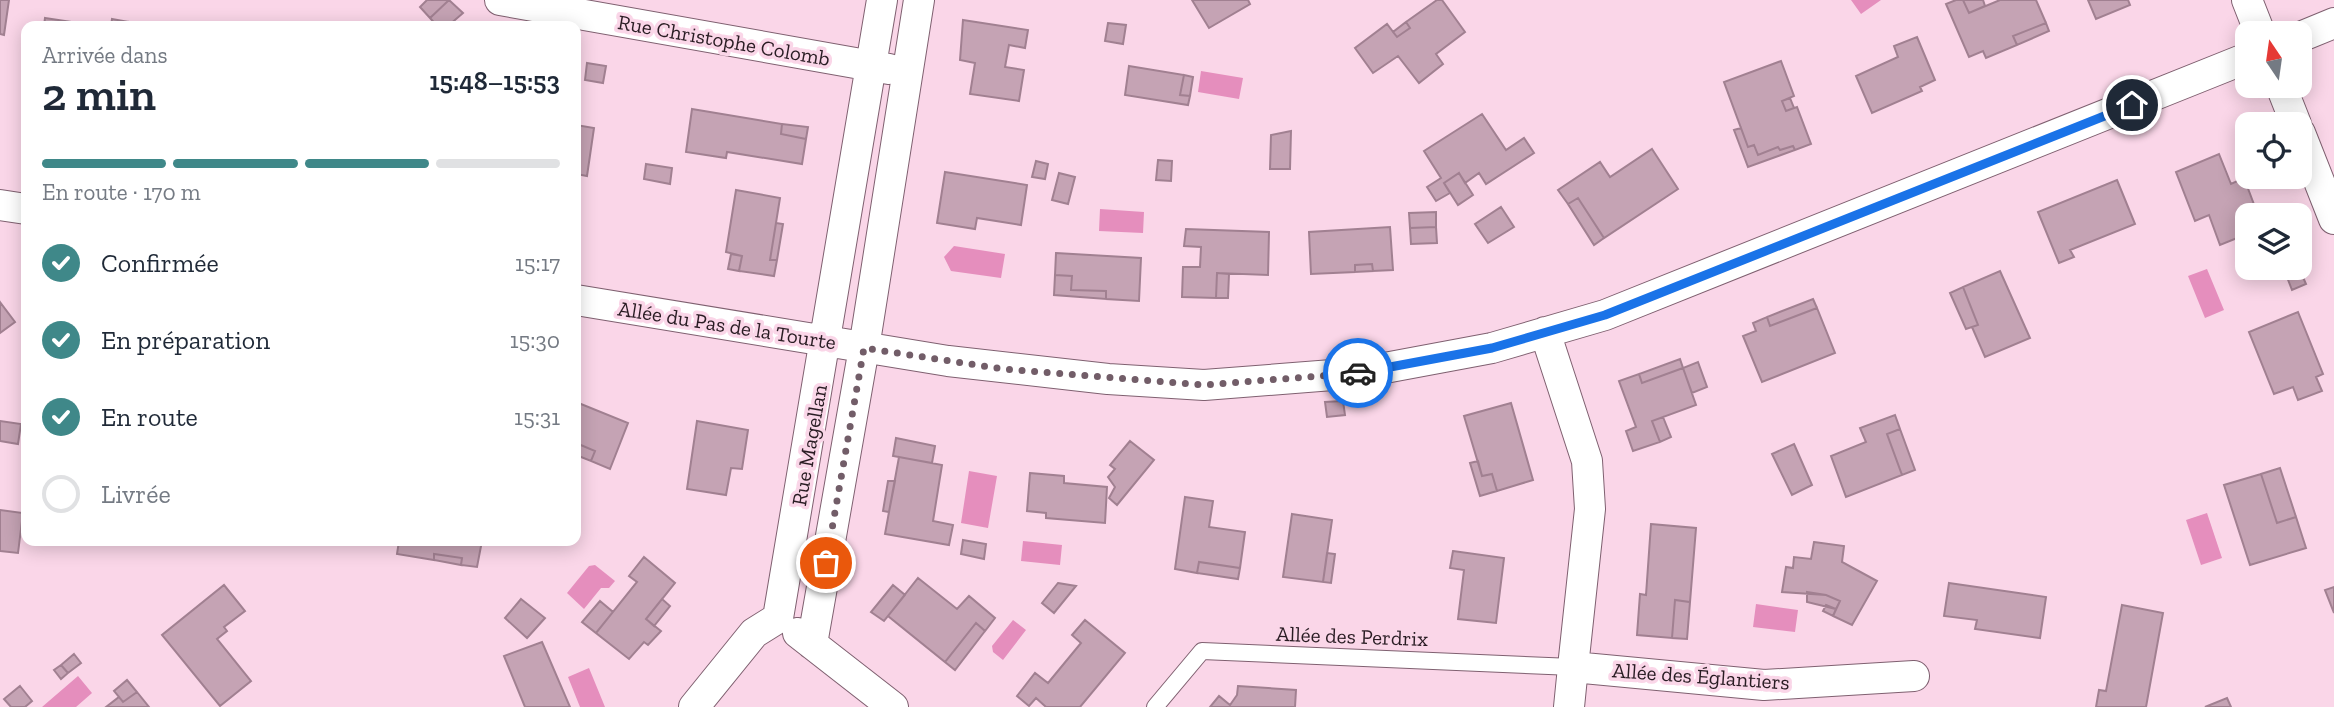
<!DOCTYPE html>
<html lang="fr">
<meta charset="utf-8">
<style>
:root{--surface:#fff;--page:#f2f2f3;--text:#1f2937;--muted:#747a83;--line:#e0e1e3;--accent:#3f8889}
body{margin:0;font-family:"Zilla Slab",serif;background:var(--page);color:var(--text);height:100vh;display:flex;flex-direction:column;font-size:26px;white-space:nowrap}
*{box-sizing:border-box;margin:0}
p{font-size:23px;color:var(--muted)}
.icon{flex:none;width:38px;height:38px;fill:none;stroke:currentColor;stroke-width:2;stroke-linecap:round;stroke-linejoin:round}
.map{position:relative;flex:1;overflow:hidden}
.sheet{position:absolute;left:21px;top:21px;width:560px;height:525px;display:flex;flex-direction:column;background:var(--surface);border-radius:14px;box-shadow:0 4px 18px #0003}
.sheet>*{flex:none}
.needle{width:46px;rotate:347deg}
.buttons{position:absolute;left:2235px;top:21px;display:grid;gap:14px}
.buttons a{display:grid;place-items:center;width:77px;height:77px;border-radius:14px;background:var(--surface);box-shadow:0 4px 18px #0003;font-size:35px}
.pin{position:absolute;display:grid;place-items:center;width:60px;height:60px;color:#fff;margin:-30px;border:4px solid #fff;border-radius:50%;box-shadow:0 2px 7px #0007}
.courier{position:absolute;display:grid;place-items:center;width:70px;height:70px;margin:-35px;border:5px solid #1a73e8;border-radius:50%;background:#fff;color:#222;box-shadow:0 2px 9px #0007}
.head em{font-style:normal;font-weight:600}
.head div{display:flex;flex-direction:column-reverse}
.head{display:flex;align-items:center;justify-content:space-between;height:119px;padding:0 21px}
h1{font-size:46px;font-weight:600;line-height:52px}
.bar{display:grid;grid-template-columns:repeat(4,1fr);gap:10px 7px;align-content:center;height:84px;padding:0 21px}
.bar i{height:9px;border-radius:5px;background:var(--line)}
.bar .on{background:var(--accent)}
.bar p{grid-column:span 4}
ol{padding:0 21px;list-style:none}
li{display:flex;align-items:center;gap:21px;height:77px}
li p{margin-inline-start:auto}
li .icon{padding:7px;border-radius:50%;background:var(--accent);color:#fff;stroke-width:4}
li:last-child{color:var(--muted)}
li i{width:38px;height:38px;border:4px solid var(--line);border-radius:50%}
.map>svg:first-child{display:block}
.water{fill:#e58ebd}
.building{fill:#c5a3b4;stroke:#a18091;stroke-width:2}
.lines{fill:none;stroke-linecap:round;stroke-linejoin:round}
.service-casing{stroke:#7f6070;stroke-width:18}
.minor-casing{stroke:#7f6070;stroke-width:32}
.service{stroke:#fff;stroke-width:16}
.minor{stroke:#fff;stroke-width:30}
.done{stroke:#725d68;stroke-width:7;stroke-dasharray:0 12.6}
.route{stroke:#1a73e8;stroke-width:9}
.labels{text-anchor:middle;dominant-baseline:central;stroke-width:7;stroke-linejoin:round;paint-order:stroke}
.street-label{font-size:21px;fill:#291c23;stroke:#fad6e8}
</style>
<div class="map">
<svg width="2334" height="707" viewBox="0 0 2334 707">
<rect width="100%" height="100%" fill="#fad6e8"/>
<!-- water -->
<path class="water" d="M1851 0H1881L1861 14Z
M1201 71 1243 78 1239 99 1198 92Z
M1100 209 1144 212 1143 233 1099 231Z
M954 246 1005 254 1001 278 951 271 944 257Z
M2207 269 2224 310 2205 318 2188 276Z
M969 471 997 476 988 528 961 523Z
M2207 513 2222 558 2201 565 2186 520Z
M1023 541 1062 545 1060 565 1021 561Z
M595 565 615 581 609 588H601L584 609 567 593 589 566Z
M1756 604 1798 610 1795 632 1753 627Z
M1013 620 1026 630 1003 660 993 652 992 646Z
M589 668 605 707H580L568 677Z
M78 676 92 693 76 707H42Z"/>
<!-- building -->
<path class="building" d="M0 0H9L4 35 0 34Z
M427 0H449L430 18 420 7Z
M449 0 463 13 448 26H437L430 18Z
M1192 0H1248L1250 4 1209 28Z
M1437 0H1442L1465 32 1436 54 1443 64 1419 83 1398 56 1373 73 1355 48 1387 24 1397 37 1410 28 1406 22Z
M1956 0H1963L1969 13 2000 0H2036L2046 23 2013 36 2017 45 1986 58 1983 51 1969 57 1946 4Z
M1963 0H1983L1985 6 1969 13Z
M2088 0H2128L2130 5 2096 19Z
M45 18 98 26H44Z
M112 19 129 22 128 26H111Z
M963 20 1028 30 1025 48 1009 45 1005 67 1024 70 1019 101 970 94 975 63 960 60Z
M129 22 142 24V26H128Z
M1406 22 1410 28 1397 37 1393 32Z
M1108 23 1126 25 1123 44 1105 41Z
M2046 23 2049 31 2017 45 2013 36Z
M1917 37 1935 80 1920 87 1922 91 1872 113 1856 76 1898 57 1894 46Z
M1781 61 1794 96 1782 101 1786 111 1797 107 1811 144 1795 150 1793 146 1780 150 1778 147 1758 155 1754 145 1748 147 1724 82Z
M587 63 606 66 603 83 585 80Z
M1129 66 1184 75 1180 95 1190 96 1188 105 1125 95Z
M1184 75 1193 77 1190 96 1180 95Z
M1790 98 1794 108 1786 111 1782 101Z
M692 109 782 124 781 134 806 139 802 164 727 152 726 158 686 152Z
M1482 114 1506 150 1524 138 1534 153 1486 184 1479 173 1465 183 1459 173 1444 183 1450 193 1436 201 1427 187 1441 178 1424 151Z
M782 124 808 127 806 139 781 134Z
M576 125 594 128 587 176 576 174Z
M1741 128 1748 147 1754 145 1758 155 1778 147 1780 150 1793 146 1795 150 1748 167 1734 130Z
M1291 131 1290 169H1270L1271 135Z
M1652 149 1678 189 1604 238 1578 198 1568 204 1558 190 1600 162 1610 177Z
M2219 154 2231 184 2244 178 2258 215H2247V234L2220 245 2209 215 2195 221 2176 172Z
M1158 160 1172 161 1171 181 1156 180Z
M1036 161 1048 164 1045 179 1032 177Z
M646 164 672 168 670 184 644 179Z
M945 172 1027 185 1021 225 977 218 975 229 937 223Z
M1059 173 1075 177 1068 204 1052 200Z
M1459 173 1473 195 1458 205 1444 183Z
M2117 180 2135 224 2070 250 2074 257 2059 263 2038 212Z
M736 190 780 198 770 260H777L774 276 739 271 742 256 726 252Z
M1578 198 1604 238 1594 245 1568 204Z
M1501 207 1514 227 1488 243 1475 224Z
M1436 212V227L1410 228 1409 213Z
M776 223 783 224 777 260H770Z
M1390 227 1393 270 1373 271 1372 264 1355 265V272L1311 274 1309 232Z
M1436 227 1437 243 1411 244 1410 228Z
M1186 229 1269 232 1268 275 1217 273 1216 298 1182 297 1183 267H1200L1201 247 1184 246Z
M1056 253 1141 258 1139 301 1106 299V291L1071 290 1072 276 1055 275Z
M731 254 742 256 739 271 728 269Z
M1372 264 1373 271 1355 272V265Z
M2299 268 2306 284 2292 290 2285 272Z
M2000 271 2030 338 1985 357 1972 327 1978 325 1963 287Z
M1217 273 1229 274 1228 298H1216Z
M1055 275 1072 276 1071 290 1106 291V299L1054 295Z
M1963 287 1978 325 1966 329 1950 293Z
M1813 299 1817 308 1770 326 1767 317Z
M0 302 15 322 0 333Z
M1817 308 1835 353 1762 382 1743 336 1756 331 1753 323 1767 317 1770 326Z
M2298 312 2323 374 2316 377 2322 391 2298 400 2293 387 2274 394 2249 332Z
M1680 359 1683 368 1642 383 1639 374Z
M1698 362 1707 387 1692 393 1683 368Z
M1683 368 1696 405 1652 421 1660 442 1633 451 1626 431 1636 427 1619 381 1639 374 1642 383Z
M1343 401 1345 415 1327 417 1325 402Z
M576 402 628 423 610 469 591 461 595 451 576 443Z
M1511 403 1533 480 1497 491 1492 474 1482 476 1464 416Z
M1895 415 1900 429 1887 434 1902 475 1846 497 1831 456 1866 442 1860 428Z
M1663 417 1671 437 1660 442 1652 421Z
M0 421 21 424 18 444 0 441Z
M697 421 748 430 742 469 731 468 726 495 687 489Z
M1900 429 1915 470 1902 475 1887 434Z
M896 438 935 446 932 463 893 456Z
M1130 441 1154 460 1117 505 1109 498 1115 487 1108 477 1115 469 1110 465Z
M576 443 595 451 591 461 576 455Z
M1794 444 1812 485 1792 495 1772 454Z
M899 457 942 465 933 521 953 525 949 545 885 534Z
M1478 461 1482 476 1492 474 1497 491 1480 496 1470 463Z
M2280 468 2296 517 2277 523 2261 474Z
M1030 473 1064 476V483L1107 487 1105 523 1046 518V513L1027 511Z
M2261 474 2277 523 2296 517 2306 548 2250 565 2224 485Z
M888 481H895L889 512 883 511Z
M1185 497 1213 501 1209 527 1245 532 1240 568 1199 562 1197 573 1175 569Z
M0 510 23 513 18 553 0 551Z
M1292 514 1332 520 1323 582 1283 577Z
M1651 524 1696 528 1690 602 1675 600 1672 638 1637 635 1640 594 1646 595Z
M963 540 986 544 984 559 961 554Z
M399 541H482L477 567 461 565 462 558 434 554V560L397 554Z
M1814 542 1844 546 1842 562 1877 581 1852 625 1833 616 1840 601 1826 595 1782 592 1786 567 1793 568 1794 557 1811 559Z
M1453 551 1504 558 1496 623 1458 619 1464 570 1450 568Z
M1327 553 1335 554 1331 583 1323 582Z
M434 554 462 558 461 565 434 560Z
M644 557 675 583 646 619 661 631 648 645 644 642 629 659 596 633 637 582 629 576Z
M1199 562 1240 568 1238 579 1197 573Z
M918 578 957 609 969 596 995 618 985 631 976 623 945 662 888 616Z
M1058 583 1076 586 1054 613 1042 603Z
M1949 583 2046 597 2040 638 1975 629 1977 620 1944 616Z
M224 585 245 611 224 627 227 631 217 639 251 681 220 706 162 635Z
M893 585 905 595 884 621 871 612Z
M2334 587V613L2325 590Z
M1807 592 1826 595 1840 601 1836 609 1807 602Z
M521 599 545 618 527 638 505 618Z
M662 599 670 606 654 626 646 619Z
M1675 600 1690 602 1687 639 1672 638Z
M600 601 613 612 596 633 582 622Z
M1826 605 1836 609 1833 616 1823 611Z
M2122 605 2163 613 2146 707H2096L2099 690 2106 691Z
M1085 620 1125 653 1080 707H1046L1036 698 1029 706 1017 696 1035 673 1048 683 1081 643 1072 635Z
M976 623 985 631 955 670 945 662Z
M542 642 570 707H525L504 656Z
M74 654 81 663 68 673 61 665Z
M61 665 68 673 61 679 54 670Z
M127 680 137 692 123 702 114 691Z
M20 686 32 701 25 707H11L4 699Z
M1238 686 1296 690 1295 707H1210L1219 696 1230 705 1237 695Z
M137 692 149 707H106L119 697 123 702Z
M2227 698 2231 707H2205Z"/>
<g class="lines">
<defs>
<path id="service" d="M1155 707 1202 651 1573 667"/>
<path id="minor" d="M500 0 889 69
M2247 0 2260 33
M2300 37 2334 23
M2281 86 2296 124
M2300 133 2334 219
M0 205 26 209
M576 300 948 361 1108 379 1204 385 1358 373 1492 348 1605 315 2247 58
M1545 332 1587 461 1590 509 1573 667 1764 685 1914 676
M778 618 882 0
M798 633 893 707
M812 644 864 348 919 0
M694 707 754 633 778 618
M1569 707 1573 667"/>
</defs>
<!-- service casing -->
<use href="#service" class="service-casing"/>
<!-- minor casing -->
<use href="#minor" class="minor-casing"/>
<!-- service -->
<use href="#service" class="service"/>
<!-- minor -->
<use href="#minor" class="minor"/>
</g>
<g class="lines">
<!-- done -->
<path class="done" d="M826 563 864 348 1003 369 1204 385 1358 373"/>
<!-- route -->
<path class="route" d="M1358 373 1492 348 1605 315 2132 105"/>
</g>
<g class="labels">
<!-- street labels -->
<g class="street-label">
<text transform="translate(724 40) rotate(10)">Rue Christophe Colomb</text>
<text transform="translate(727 325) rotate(9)">Allée du Pas de la Tourte</text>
<text transform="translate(809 445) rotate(-80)">Rue Magellan</text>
<text transform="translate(1352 636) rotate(2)">Allée des Perdrix</text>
<text transform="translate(1701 676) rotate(4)">Allée des Églantiers</text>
</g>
</g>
</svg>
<div class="buttons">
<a><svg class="needle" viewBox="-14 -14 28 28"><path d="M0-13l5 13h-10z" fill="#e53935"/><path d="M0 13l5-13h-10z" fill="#747a83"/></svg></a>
<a><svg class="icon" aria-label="locate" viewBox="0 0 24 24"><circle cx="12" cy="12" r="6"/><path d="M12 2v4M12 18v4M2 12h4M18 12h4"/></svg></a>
<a><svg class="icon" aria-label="layers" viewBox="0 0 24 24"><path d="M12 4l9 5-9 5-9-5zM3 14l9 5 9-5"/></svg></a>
</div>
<div class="pin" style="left:826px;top:563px;background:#ea580c"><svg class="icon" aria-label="bag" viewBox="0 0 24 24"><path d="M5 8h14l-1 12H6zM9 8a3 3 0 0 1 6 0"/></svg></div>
<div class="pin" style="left:2132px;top:105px;background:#1f2937"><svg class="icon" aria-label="home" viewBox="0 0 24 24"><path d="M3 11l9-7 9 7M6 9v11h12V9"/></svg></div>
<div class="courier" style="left:1358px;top:373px"><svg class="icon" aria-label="car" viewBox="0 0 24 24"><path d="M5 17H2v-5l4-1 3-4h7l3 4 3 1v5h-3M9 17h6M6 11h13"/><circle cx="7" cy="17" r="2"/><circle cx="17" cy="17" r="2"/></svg></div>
<section class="sheet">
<div class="head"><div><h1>2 min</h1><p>Arrivée dans</p></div><em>15:48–15:53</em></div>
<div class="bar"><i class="on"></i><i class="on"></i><i class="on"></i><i></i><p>En route · 170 m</p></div>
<ol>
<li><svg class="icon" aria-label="check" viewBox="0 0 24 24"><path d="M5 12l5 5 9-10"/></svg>Confirmée<p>15:17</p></li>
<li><svg class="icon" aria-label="check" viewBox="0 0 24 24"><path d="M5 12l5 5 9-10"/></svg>En préparation<p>15:30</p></li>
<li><svg class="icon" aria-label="check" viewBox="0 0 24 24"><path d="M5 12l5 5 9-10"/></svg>En route<p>15:31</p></li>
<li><i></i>Livrée</li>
</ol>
</section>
</div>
